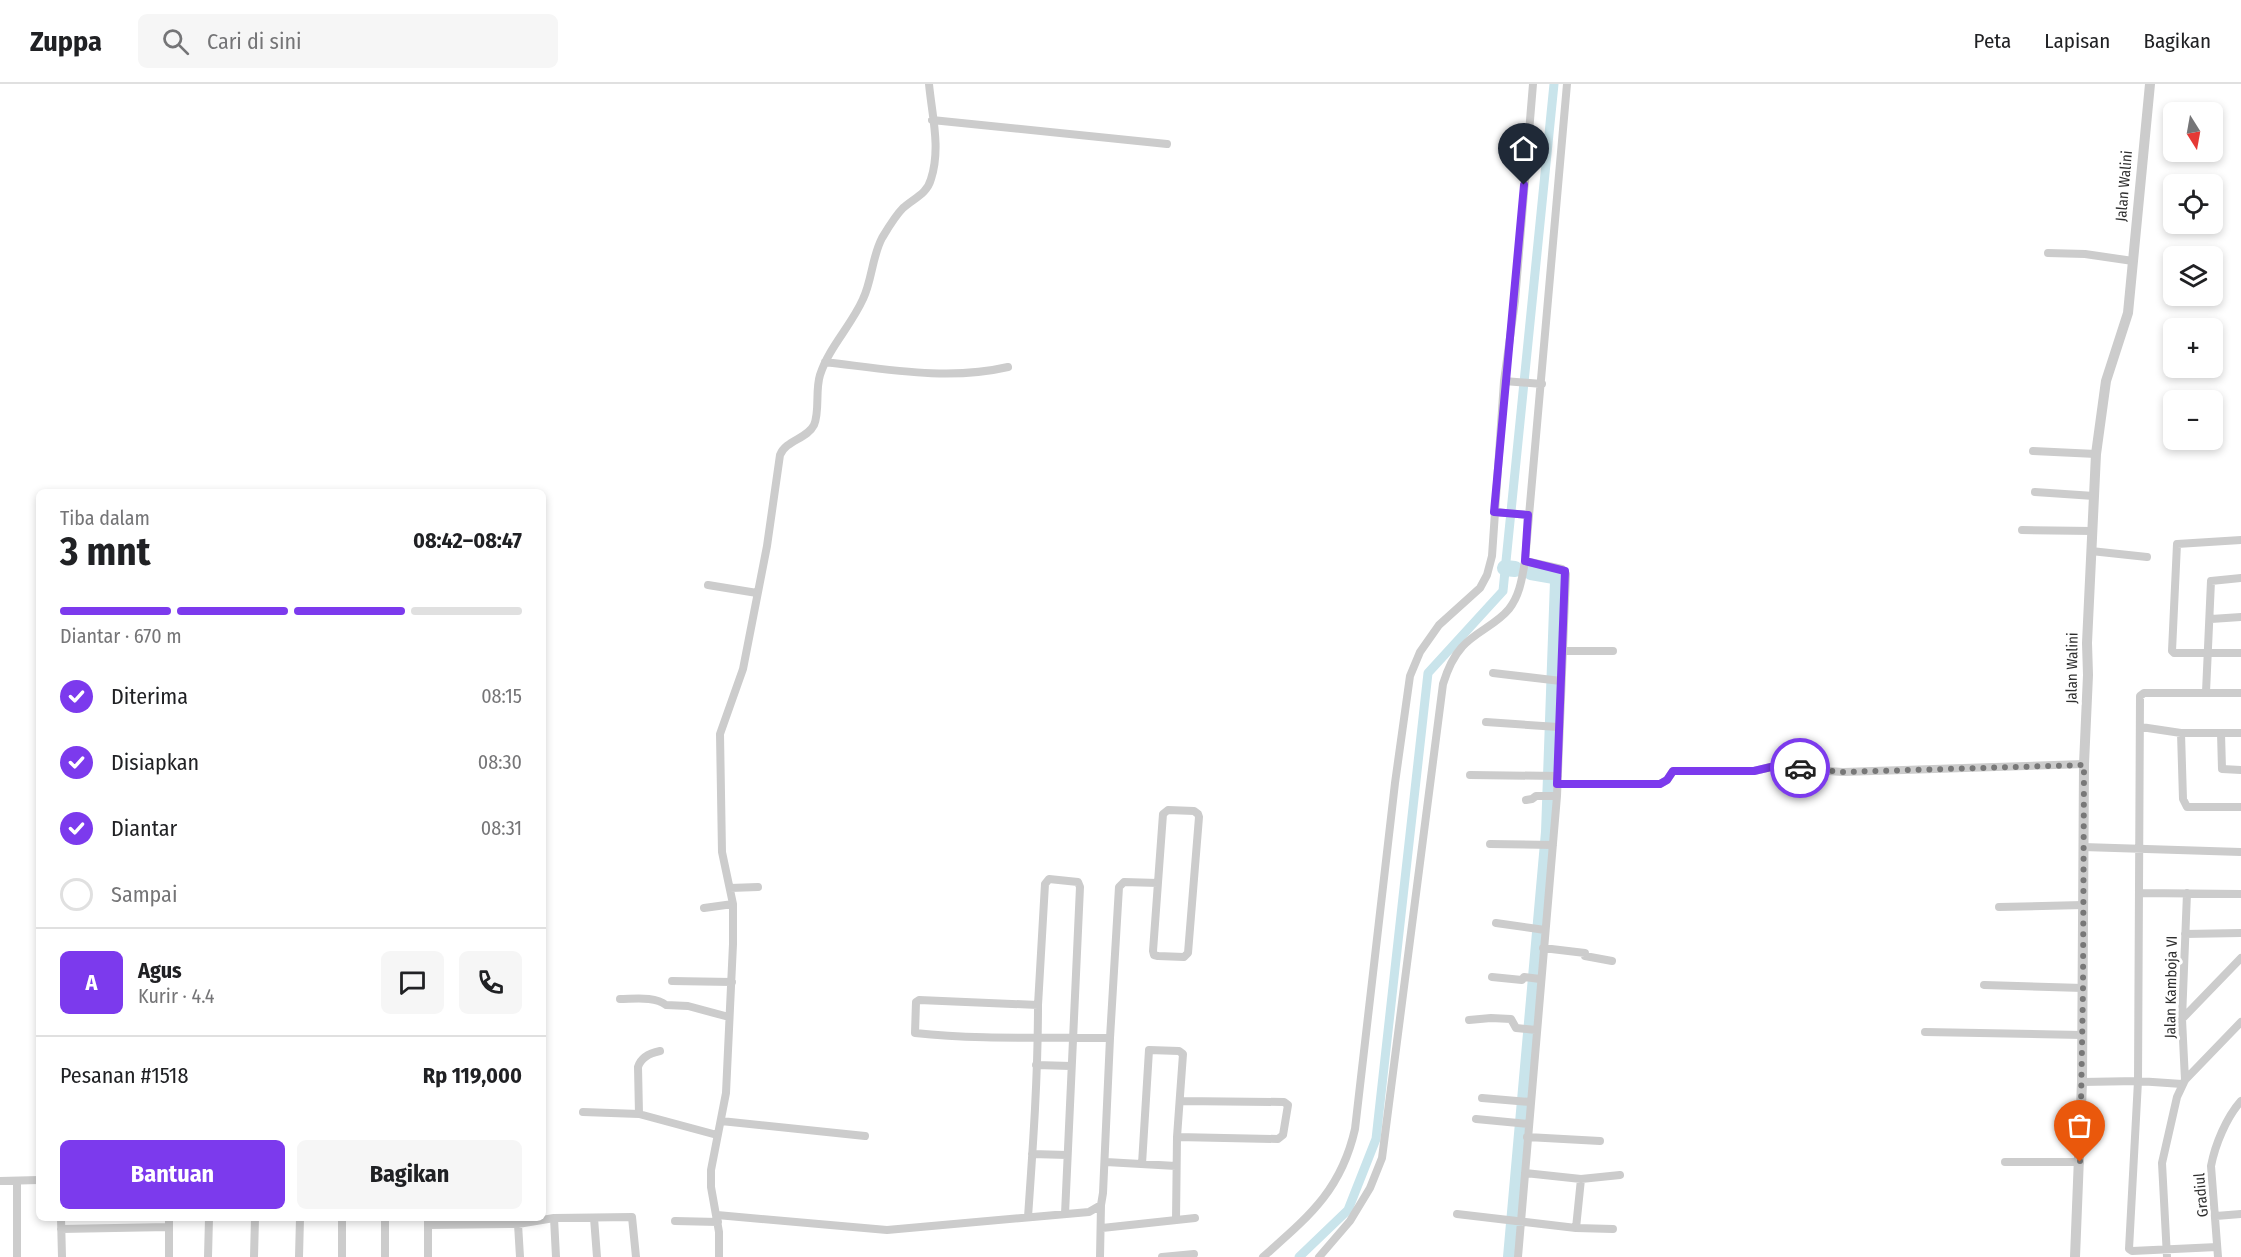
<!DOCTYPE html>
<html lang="id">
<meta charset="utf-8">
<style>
:root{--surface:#fff;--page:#f6f6f6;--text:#202124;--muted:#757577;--line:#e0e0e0;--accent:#7c3aed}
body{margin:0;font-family:"Fira Sans Condensed",sans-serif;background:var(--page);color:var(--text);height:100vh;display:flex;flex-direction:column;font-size:22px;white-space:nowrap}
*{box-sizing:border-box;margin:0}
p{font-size:20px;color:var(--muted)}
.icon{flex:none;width:33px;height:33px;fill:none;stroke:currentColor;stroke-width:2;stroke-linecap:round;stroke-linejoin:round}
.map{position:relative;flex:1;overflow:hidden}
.drawer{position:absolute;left:36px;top:405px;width:510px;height:732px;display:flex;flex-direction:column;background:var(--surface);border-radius:9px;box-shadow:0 3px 9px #0003}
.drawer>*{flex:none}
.needle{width:39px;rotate:169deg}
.fabs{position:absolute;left:2163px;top:18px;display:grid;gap:12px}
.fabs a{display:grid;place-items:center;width:60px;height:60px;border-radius:9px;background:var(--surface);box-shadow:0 3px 9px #0003;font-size:30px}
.pin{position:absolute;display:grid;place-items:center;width:51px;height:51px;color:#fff;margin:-62px -26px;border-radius:50% 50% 50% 0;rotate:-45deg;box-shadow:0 0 6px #0007}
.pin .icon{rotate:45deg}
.courier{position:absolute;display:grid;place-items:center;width:60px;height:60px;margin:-30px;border:4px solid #7c3aed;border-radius:50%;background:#fff;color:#222;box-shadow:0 2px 8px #0007}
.head em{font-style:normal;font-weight:700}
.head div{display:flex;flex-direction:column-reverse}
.head{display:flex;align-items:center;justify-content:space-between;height:102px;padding:0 24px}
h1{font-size:39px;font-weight:700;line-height:45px}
.bar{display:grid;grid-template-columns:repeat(4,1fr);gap:9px 6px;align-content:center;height:72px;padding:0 24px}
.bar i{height:8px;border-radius:4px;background:var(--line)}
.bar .selected{background:var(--accent)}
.bar p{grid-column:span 4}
.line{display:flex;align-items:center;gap:15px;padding:0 24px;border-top:2px solid var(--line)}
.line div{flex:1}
.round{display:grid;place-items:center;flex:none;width:63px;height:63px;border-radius:9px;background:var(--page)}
ol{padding:0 24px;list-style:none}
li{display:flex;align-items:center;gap:18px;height:66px}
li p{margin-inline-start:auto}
li .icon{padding:6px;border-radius:50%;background:var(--accent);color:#fff;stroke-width:4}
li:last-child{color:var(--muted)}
li i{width:33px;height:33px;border:3px solid var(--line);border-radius:50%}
.primary-button{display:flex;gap:12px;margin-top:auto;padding:12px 24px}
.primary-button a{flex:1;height:69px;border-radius:9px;background:var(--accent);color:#fff;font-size:24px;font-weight:700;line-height:69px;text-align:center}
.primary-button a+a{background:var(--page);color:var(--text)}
header{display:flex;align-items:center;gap:36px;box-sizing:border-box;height:84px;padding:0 30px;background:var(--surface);border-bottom:2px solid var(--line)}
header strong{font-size:28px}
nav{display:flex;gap:33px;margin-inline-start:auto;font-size:21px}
.search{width:420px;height:54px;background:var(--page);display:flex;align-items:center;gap:15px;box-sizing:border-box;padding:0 21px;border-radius:9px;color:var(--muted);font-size:22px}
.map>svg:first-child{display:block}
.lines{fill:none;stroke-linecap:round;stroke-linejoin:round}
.canal{stroke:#c9e4eb;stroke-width:9}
.river{stroke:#c9e4eb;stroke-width:16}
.minor{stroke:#ccc;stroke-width:8}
.tertiary{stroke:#ccc;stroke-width:10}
.done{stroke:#787878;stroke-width:6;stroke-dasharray:0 10.8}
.route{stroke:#7c3aed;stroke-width:8}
.labels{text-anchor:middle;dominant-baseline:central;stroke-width:6;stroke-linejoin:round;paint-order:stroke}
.street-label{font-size:15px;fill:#2f2f2f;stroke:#fff}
</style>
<header>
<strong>Zuppa</strong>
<div class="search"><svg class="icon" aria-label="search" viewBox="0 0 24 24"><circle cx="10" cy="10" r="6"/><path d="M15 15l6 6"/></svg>Cari di sini</div>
<nav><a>Peta</a><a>Lapisan</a><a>Bagikan</a></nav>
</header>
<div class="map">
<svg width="2241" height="1173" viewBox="0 0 2241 1173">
<rect width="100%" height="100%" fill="#fff"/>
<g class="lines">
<!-- canal -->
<path class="canal" d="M1299 1173 1348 1126 1376 1055 1428 589 1503 507 1554 0"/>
<!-- river -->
<path class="river" d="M1505 484 1515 485
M1511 1173 1549 748 1558 497 1554 492 1531 488"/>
<!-- minor -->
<path class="minor" d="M932 36 1167 60
M2048 169 2085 170 2133 177
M825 278C886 285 948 297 1008 283
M1504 297 1542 300
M2033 367 2096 370
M2035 408 2094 412
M1494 428 1528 431
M2022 446 2093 447
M2241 456 2177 460 2172 567 2174 569H2241
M2091 467 2147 473
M708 501 757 509
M2211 535 2241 533
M1562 567H1613
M1493 589 1561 597
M2206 608 2211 497 2241 494
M1486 638 1558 643
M2141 643 2181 649H2241
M2181 649 2183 715 2187 723H2241
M2221 649 2222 685 2241 686
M1470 691 1558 692
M1557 700H1660L1667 696 1673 687H1754L1771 683 1843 688 2084 680
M1526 716 1532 715 1536 712H1557
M1168 726 1194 727 1198 730 1199 733 1188 869 1184 873 1158 872 1154 871 1153 867 1163 730Z
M1490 760 1553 761
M2083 763 2241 768
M730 804 758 803
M2139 809 2241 810
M1999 823 2083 821
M704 824 733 820
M1496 839 1545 846
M2185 850 2241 849
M1543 864 1585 869V872L1612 877
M1492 893 1522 896 1524 893 1540 895
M672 897 732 898
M1984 901 2083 904
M620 915C634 915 655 912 666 921L688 922 729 933
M1038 921 1045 800 1049 795 1078 798 1080 803 1065 1130
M2182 935 2241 874
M1469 936 1491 934 1511 935 1516 944 1536 946
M1925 948 2082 951
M1036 981 1071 982
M2185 996 2182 935 2187 809
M2082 998 2138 997 2182 1000
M1482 1014 1530 1018
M583 1028 639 1030 717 1051
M639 1030 638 983C641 973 650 969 660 967
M1476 1035 1529 1040
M721 1037 865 1052
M1177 1053 1278 1055 1283 1051 1288 1021 1284 1018 1180 1017
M1527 1053 1600 1057
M1032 1070 1067 1071
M1106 1078 1176 1082
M2005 1078H2080
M1142 1080 1149 966 1179 967 1183 970 1177 1053 1176 1136
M1525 1089 1581 1095 1620 1091
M0 1097 39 1096
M17 1097V1173
M1457 1130 1576 1144 1613 1145
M717 1131 887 1146 1089 1128 1101 1121 1103 1109 1110 954
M2216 1132 2241 1130
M1028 1133C1033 1062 1038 992 1038 921L919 916 916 918 915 949C980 956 1045 953 1110 954L1119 803 1124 798 1158 799
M61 1134 62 1173
M554 1134 556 1173
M594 1134 597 1173
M675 1137 718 1138
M518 1140 520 1173
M428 1141 518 1140 554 1134 632 1133 636 1173
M1102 1144 1195 1134
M1576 1144 1581 1095
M61 1145 169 1143
M2217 1163 2132 1167 2129 1165 2138 997 2140 612 2144 609H2241
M169 1173V1134
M208 1173 209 1134
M254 1173 255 1134
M299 1173 300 1134
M342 1173V1134
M385 1173V1134
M428 1173V1134
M719 1173V1148L711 1103V1086L726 1009 733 860V820L722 768 720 650 743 585 767 462 780 371C786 356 807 355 814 341 820 327 815 307 820 291 829 263 851 242 863 215 872 196 872 173 882 154 888 144 895 132 903 124 914 114 927 110 931 95 941 64 932 32 929 0
M1100 1173 1101 1121
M1162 1173 1194 1170
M1263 1173C1308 1133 1341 1107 1355 1045L1395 699 1410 592 1420 568 1439 541 1480 504 1487 491 1492 472 1504 297 1515 217 1533 0
M1319 1173 1350 1137 1370 1104 1382 1074 1443 600C1447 587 1452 574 1462 563 1475 548 1496 541 1509 525 1520 511 1522 494 1525 477L1567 0
M1518 1173 1557 712 1566 490 1562 485 1525 477
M2167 1173 2162 1079 2177 1013 2185 996 2241 938
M2218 1173 2211 1082C2215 1061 2226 1034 2241 1017"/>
<!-- tertiary -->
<path class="tertiary" d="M2075 1173 2082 998 2084 680 2088 591 2087 559 2096 370 2106 297 2128 229 2150 0"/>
</g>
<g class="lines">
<!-- done -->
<path class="done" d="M1800 684 1843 688 2084 681 2083 904 2080 1078"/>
<!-- route -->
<path class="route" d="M1524 101 1494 428 1528 431 1525 477 1565 487 1557 700H1660L1667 696 1673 687H1754L1771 683 1800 684"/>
</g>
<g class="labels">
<!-- street labels -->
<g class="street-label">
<text transform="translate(2124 102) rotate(-85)">Jalan Walini</text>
<text transform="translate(2072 584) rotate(-89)">Jalan Walini</text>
<text transform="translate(2171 903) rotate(-89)">Jalan Kamboja VI</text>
<text transform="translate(2201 1111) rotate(-95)">Gradiul</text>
</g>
</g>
</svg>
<div class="fabs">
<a><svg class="needle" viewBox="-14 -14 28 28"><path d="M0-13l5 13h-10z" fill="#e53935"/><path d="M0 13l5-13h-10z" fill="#757577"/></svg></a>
<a><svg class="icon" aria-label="locate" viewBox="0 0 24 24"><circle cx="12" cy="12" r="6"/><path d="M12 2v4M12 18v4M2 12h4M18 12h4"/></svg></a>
<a><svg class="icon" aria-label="layers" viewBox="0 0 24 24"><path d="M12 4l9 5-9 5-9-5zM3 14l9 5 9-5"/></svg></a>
<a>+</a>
<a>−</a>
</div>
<div class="pin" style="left:2080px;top:1078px;background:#ea580c"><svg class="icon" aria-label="bag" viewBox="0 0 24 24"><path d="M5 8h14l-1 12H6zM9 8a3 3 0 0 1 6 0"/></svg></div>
<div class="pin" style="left:1524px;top:101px;background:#1f2937"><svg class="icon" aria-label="home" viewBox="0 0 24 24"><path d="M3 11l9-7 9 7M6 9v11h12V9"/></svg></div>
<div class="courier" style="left:1800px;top:684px"><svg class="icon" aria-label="car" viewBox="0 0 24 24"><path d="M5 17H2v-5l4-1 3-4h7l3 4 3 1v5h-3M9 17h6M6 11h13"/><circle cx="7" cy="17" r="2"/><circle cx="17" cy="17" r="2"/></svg></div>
<section class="drawer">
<div class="head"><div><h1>3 mnt</h1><p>Tiba dalam</p></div><em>08:42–08:47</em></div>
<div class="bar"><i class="selected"></i><i class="selected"></i><i class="selected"></i><i></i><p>Diantar · 670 m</p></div>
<ol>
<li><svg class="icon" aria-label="check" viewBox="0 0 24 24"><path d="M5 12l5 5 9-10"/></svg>Diterima<p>08:15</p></li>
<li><svg class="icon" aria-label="check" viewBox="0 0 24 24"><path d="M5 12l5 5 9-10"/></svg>Disiapkan<p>08:30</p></li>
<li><svg class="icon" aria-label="check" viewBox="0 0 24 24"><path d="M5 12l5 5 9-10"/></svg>Diantar<p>08:31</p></li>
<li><i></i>Sampai</li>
</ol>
<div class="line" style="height:108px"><b class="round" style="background:var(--accent);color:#fff">A</b><div><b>Agus</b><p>Kurir · 4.4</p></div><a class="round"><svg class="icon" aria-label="chat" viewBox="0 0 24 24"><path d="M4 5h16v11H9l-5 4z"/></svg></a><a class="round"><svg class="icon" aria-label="phone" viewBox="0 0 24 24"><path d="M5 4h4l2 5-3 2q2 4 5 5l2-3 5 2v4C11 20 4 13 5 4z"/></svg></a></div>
<div class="line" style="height:78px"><div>Pesanan #1518</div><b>Rp 119,000</b></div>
<div class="primary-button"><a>Bantuan</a><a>Bagikan</a></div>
</section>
</div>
